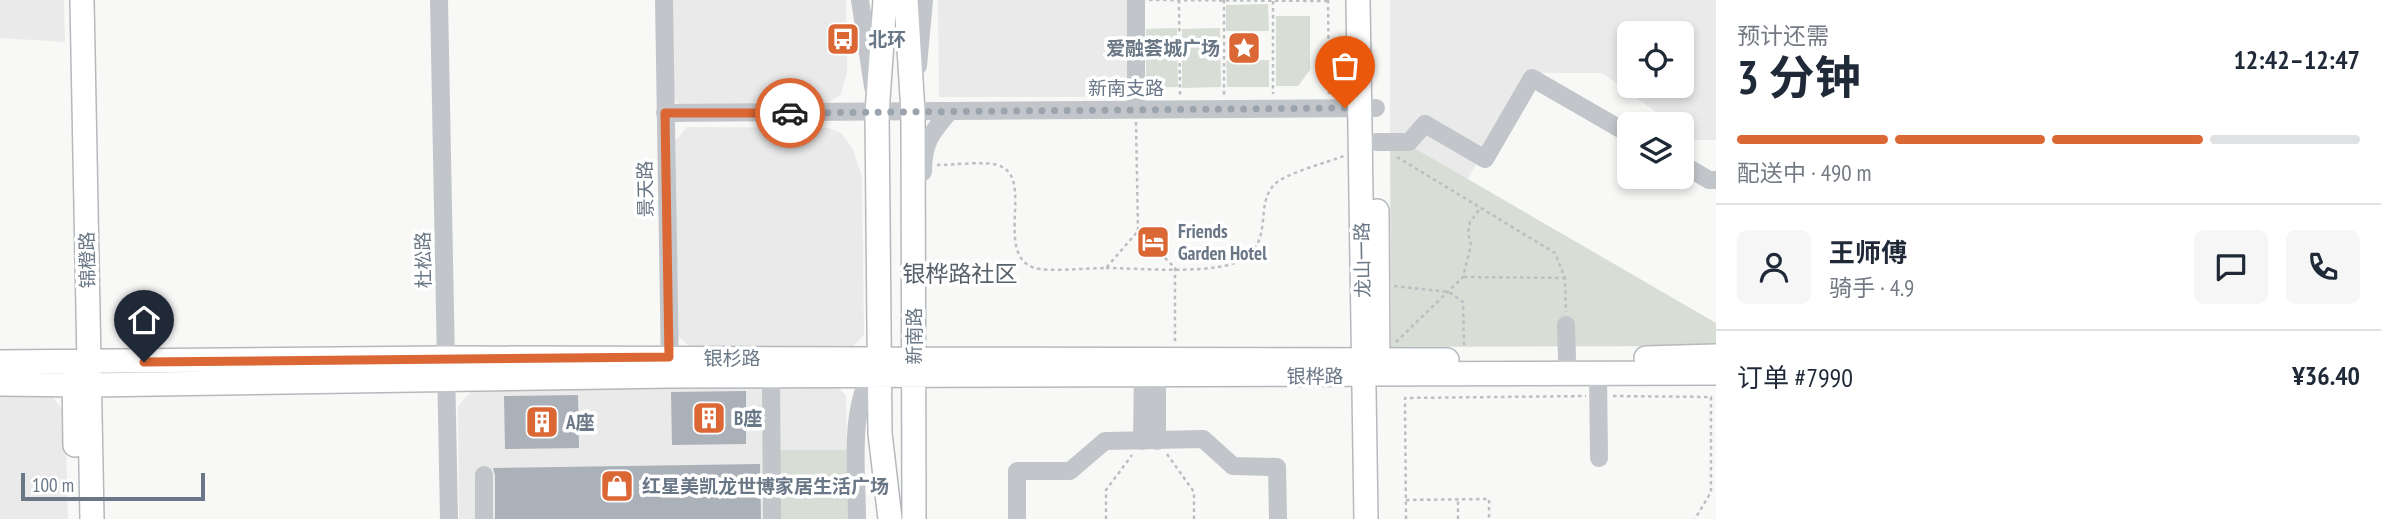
<!DOCTYPE html>
<html lang="zh">
<meta charset="utf-8">
<style>
:root{--surface:#fff;--page:#f6f6f7;--text:#1f2937;--muted:#747a83;--line:#e0e1e3;--accent:#db6734}
body{margin:0;font-family:"PT Sans Narrow","Noto Sans SC",sans-serif;background:var(--page);color:var(--text);height:100vh;display:flex;flex-direction:column;font-size:26px;white-space:nowrap}
*{box-sizing:border-box;margin:0}
p{font-size:23px;color:var(--muted)}
.icon{flex:none;width:38px;height:38px;fill:none;stroke:currentColor;stroke-width:2;stroke-linecap:round;stroke-linejoin:round}
.map{position:relative;flex:1;overflow:hidden}
.side{display:flex;flex-direction:column;background:var(--surface);width:665px}
.side>*{flex:none}
.controls{position:absolute;left:1617px;top:21px;display:grid;gap:14px}
.controls a{display:grid;place-items:center;width:77px;height:77px;border-radius:10px;background:var(--surface);box-shadow:0 4px 10px #0003;font-size:35px}
.scale{position:absolute;left:21px;bottom:18px;width:184px;box-sizing:border-box;padding-left:7px;border:4px solid #697786;border-top:0;font-size:19px;line-height:24px;white-space:nowrap;color:#697786;-webkit-text-stroke:5px #fff;paint-order:stroke}
.pin{position:absolute;display:grid;place-items:center;width:60px;height:60px;color:#fff;margin:-72px -30px;border-radius:50% 50% 50% 0;rotate:-45deg;box-shadow:0 0 7px #0007}
.pin .icon{rotate:45deg}
.courier{position:absolute;display:grid;place-items:center;width:70px;height:70px;margin:-35px;border:5px solid #db6734;border-radius:50%;background:#fff;color:#222;box-shadow:0 2px 9px #0007}
.summary em{font-style:normal;font-weight:700}
.summary div{display:flex;flex-direction:column-reverse}
.summary{display:flex;align-items:center;justify-content:space-between;height:119px;padding:0 21px}
h1{font-size:46px;font-weight:700;line-height:52px}
.bar{display:grid;grid-template-columns:repeat(4,1fr);gap:10px 7px;align-content:center;height:84px;padding:0 21px}
.bar i{height:9px;border-radius:5px;background:var(--line)}
.bar .on{background:var(--accent)}
.bar p{grid-column:span 4}
.line{display:flex;align-items:center;gap:18px;padding:0 21px;border-top:2px solid var(--line)}
.line div{flex:1}
.round{display:grid;place-items:center;flex:none;width:74px;height:74px;border-radius:10px;background:var(--page)}
main{display:flex;flex:1;min-height:0}
.map>svg:first-child{display:block}
.built{fill:#e9eae9;fill-rule:evenodd}
.green{fill:#d8ddd5}
.building{fill:#abb1b8}
.lines{fill:none;stroke-linecap:round;stroke-linejoin:round}
.major-casing{stroke:#b5b9bd;stroke-width:26}
.path{stroke:#bcbec1;stroke-width:2.5;stroke-dasharray:3.5 3.5;stroke-linecap:butt}
.minor{stroke:#c2c5c9;stroke-width:18}
.major{stroke:#fff;stroke-width:23}
.done{stroke:#9ba4ad;stroke-width:7;stroke-dasharray:0 12.6}
.route{stroke:#db6734;stroke-width:9}
.labels{text-anchor:middle;dominant-baseline:central;stroke-width:7;stroke-linejoin:round;paint-order:stroke}
.poi-label{font-size:19px;font-weight:bold;fill:#697786;stroke:#fff;text-anchor:start}
.street-label{font-size:19px;fill:#697786;stroke:#fff}
.quarter-label{font-size:23px;fill:#57616b;stroke:#fff}
</style>
<main>
<div class="map">
<svg width="1716" height="519" viewBox="0 0 1716 519">
<rect width="100%" height="100%" fill="#f8f9f6"/>
<!-- built -->
<path class="built" d="M0 0H64L65 42 0 38Z
M670 0H846L847 72 841 94 825 105H680L672 97Z
M938 0H1143V97H939Z
M1390 0H1716V140H1694L1682 130V124H1673L1602 73H1528L1467 180 1390 134ZM1629 33H1682V86H1629Z
M687 127 828 128 841 133 852 148 862 176 864 335 852 348 690 347 677 335 675 141Z
M835 384 846 396 847 450H776V519H459L458 406 474 388Z
M0 395 52 397 65 412 68 519H0Z"/>
<!-- green -->
<path class="green" d="M1268 4 1269 31H1226V5Z
M1276 16H1310V70L1298 86H1276Z
M1177 28 1178 87 1146 88V29Z
M1220 28 1221 87 1182 88V29Z
M1269 60V87H1227L1226 61Z
M1390 134 1716 323V346L1391 347Z
M776 450H847L849 519H776Z"/>
<!-- building -->
<path class="building" d="M746 391V444L672 445 671 392Z
M578 395 579 448 505 449 504 396Z
M760 464 761 519H495V475L493 468Z"/>
<g class="lines">
<defs>
<path id="major" d="M82 0 92 519
M885 0 877 113 880 433 890 519
M906 0 913 112 914 519
M1358 0 1366 519
M1377 211 1378 372
M1646 358 1716 356
M0 362 446 358 1447 360
M74 371 75 445
M0 384 90 385 670 376 1716 373"/>
</defs>
<!-- major casing -->
<use href="#major" class="major-casing"/>
<!-- path -->
<path class="path" d="M1149 0 1328 1
M1179 0 1180 95
M1224 0V95
M1328 0 1329 94
M1273 1V94
M1136 122 1138 231 1175 268V342
M1397 157 1555 253 1565 278 1566 312
M937 165C952 165 985 161 997 165 1037 175 992 255 1035 268 1047 272 1091 268 1106 268L1138 231
M1106 268C1140 268 1219 276 1245 258 1273 238 1255 205 1274 185 1283 174 1328 162 1344 156
M1464 277 1565 278
M1394 286 1449 292 1463 302 1464 347
M1396 342 1463 277 1471 245 1468 233 1470 222 1479 210
M1613 396 1711 397V492L1695 519
M1167 454 1194 492V519
M1406 500 1489 499V519
M1106 519V490L1132 455
M1406 519 1405 398 1586 396
M1458 519V499"/>
<!-- minor -->
<path class="minor" d="M439 0 449 519
M664 0 670 369
M860 0 873 87
M1136 0V109
M918 66 924 0
M665 113 1376 108
M1376 142H1409L1425 124 1485 159 1532 78 1629 134
M1682 164 1709 180H1716
M923 172C923 142 931 133 950 111
M1566 325 1567 360
M1598 374 1599 458
M771 377 772 519
M1142 441 1143 363
M1157 441V364
M484 475V519
M857 519C857 468 848 413 874 367
M1017 519V471H1070L1105 441 1203 439 1233 466 1277 467 1278 519"/>
<!-- major -->
<use href="#major" class="major"/>
</g>
<g class="lines">
<!-- done -->
<path class="done" d="M790 113 1345 108"/>
<!-- route -->
<path class="route" d="M144 362 669 357 665 113H790"/>
</g>
<!-- icons -->
<defs>
<symbol id="bus-square" viewBox="-11 -11 22 22"><rect x="-9" y="-9" width="18" height="18" rx="4" fill="#db6734" stroke="#fff"/><path d="M-5-6H5V4H4V6H2V4H-2V6H-4V4H-5ZM-3.5-4V0h7V-4ZM-3.5 1.2v1.5H-2V1.2ZM2 1.2v1.5H3.5V1.2Z" fill="#fff"/></symbol>
<symbol id="sight-square" viewBox="-11 -11 22 22"><rect x="-9" y="-9" width="18" height="18" rx="4" fill="#db6734" stroke="#fff"/><path d="M0-6L1.8-2.2L6-1.7L2.9 1.2L3.7 5.4L0 3.3L-3.7 5.4L-2.9 1.2L-6-1.7L-1.8-2.2Z" fill="#fff"/></symbol>
<symbol id="hotel-square" viewBox="-11 -11 22 22"><rect x="-9" y="-9" width="18" height="18" rx="4" fill="#db6734" stroke="#fff"/><path d="M-6-4.5h1.5V1H6V5H4.5V3h-9V5H-6ZM-4 0a1.8 1.8 0 1 1 3.6 0ZM.5 0V-2.5h3Q6-2.5 6 0Z" fill="#fff"/></symbol>
<symbol id="building-square" viewBox="-11 -11 22 22"><rect x="-9" y="-9" width="18" height="18" rx="4" fill="#db6734" stroke="#fff"/><path d="M-4-6H4V6H1V3H-1V6H-4ZM-2.5-4.3h1.7v1.8h-1.7ZM.8-4.3h1.7v1.8H.8ZM-2.5-1h1.7V.8h-1.7ZM.8-1h1.7V.8H.8Z" fill="#fff"/></symbol>
<symbol id="shop-square" viewBox="-11 -11 22 22"><rect x="-9" y="-9" width="18" height="18" rx="4" fill="#db6734" stroke="#fff"/><path d="M-5-2.5h2.3a2.7 3.5 0 0 1 5.4 0H5L5.5 6h-11ZM-1.5-2.5h3a1.5 2.3 0 0 0-3 0Z" fill="#fff"/></symbol>
</defs>
<g fill-rule="evenodd">
<use href="#bus-square" x="824" y="20" width="38" height="38"/>
<use href="#sight-square" x="1225" y="29" width="38" height="38"/>
<use href="#hotel-square" x="1134" y="223" width="38" height="38"/>
<use href="#building-square" x="690" y="399" width="38" height="38"/>
<use href="#building-square" x="523" y="403" width="38" height="38"/>
<use href="#shop-square" x="598" y="467" width="38" height="38"/>
</g>
<g class="labels">
<!-- poi labels -->
<g class="poi-label">
<text x="868" y="39">北环</text>
<text x="1220" y="48" text-anchor="end">爱融荟城广场</text>
<text x="1178" y="231">Friends<tspan x="1178" dy="22">Garden Hotel</tspan></text>
<text x="734" y="418">B座</text>
<text x="566" y="422">A座</text>
<text x="642" y="486">红星美凯龙世博家居生活广场</text>
</g>
<!-- street labels -->
<g class="street-label">
<text x="1126" y="88">新南支路</text>
<text transform="translate(645 189) rotate(-91)">景天路</text>
<text transform="translate(87 260) rotate(-91)">锦橙路</text>
<text transform="translate(423 260) rotate(-91)">杜松路</text>
<text transform="translate(1362 260) rotate(-91)">龙山一路</text>
<text transform="translate(914 336) rotate(-90)">新南路</text>
<text x="732" y="358">银杉路</text>
<text x="1315" y="376">银桦路</text>
</g>
<!-- quarter labels -->
<g class="quarter-label">
<text x="960" y="273">银桦路社区</text>
</g>
</g>
</svg>
<div class="controls">
<a><svg class="icon" aria-label="locate" viewBox="0 0 24 24"><circle cx="12" cy="12" r="6"/><path d="M12 2v4M12 18v4M2 12h4M18 12h4"/></svg></a>
<a><svg class="icon" aria-label="layers" viewBox="0 0 24 24"><path d="M12 4l9 5-9 5-9-5zM3 14l9 5 9-5"/></svg></a>
</div>
<div class="scale">100 m</div>
<div class="pin" style="left:1345px;top:108px;background:#ea580c"><svg class="icon" aria-label="bag" viewBox="0 0 24 24"><path d="M5 8h14l-1 12H6zM9 8a3 3 0 0 1 6 0"/></svg></div>
<div class="pin" style="left:144px;top:362px;background:#1f2937"><svg class="icon" aria-label="home" viewBox="0 0 24 24"><path d="M3 11l9-7 9 7M6 9v11h12V9"/></svg></div>
<div class="courier" style="left:790px;top:113px"><svg class="icon" aria-label="car" viewBox="0 0 24 24"><path d="M5 17H2v-5l4-1 3-4h7l3 4 3 1v5h-3M9 17h6M6 11h13"/><circle cx="7" cy="17" r="2"/><circle cx="17" cy="17" r="2"/></svg></div>
</div>
<section class="side">
<div class="summary"><div><h1>3 分钟</h1><p>预计还需</p></div><em>12:42–12:47</em></div>
<div class="bar"><i class="on"></i><i class="on"></i><i class="on"></i><i></i><p>配送中 · 490 m</p></div>
<div class="line" style="height:126px"><a class="round"><svg class="icon" aria-label="person" viewBox="0 0 24 24"><circle cx="12" cy="8" r="4"/><path d="M4 21q1-7 8-7t8 7"/></svg></a><div><b>王师傅</b><p>骑手 · 4.9</p></div><a class="round"><svg class="icon" aria-label="chat" viewBox="0 0 24 24"><path d="M4 5h16v11H9l-5 4z"/></svg></a><a class="round"><svg class="icon" aria-label="phone" viewBox="0 0 24 24"><path d="M5 4h4l2 5-3 2q2 4 5 5l2-3 5 2v4C11 20 4 13 5 4z"/></svg></a></div>
<div class="line" style="height:91px"><div>订单 #7990</div><b>¥36.40</b></div>
</section>
</main>
